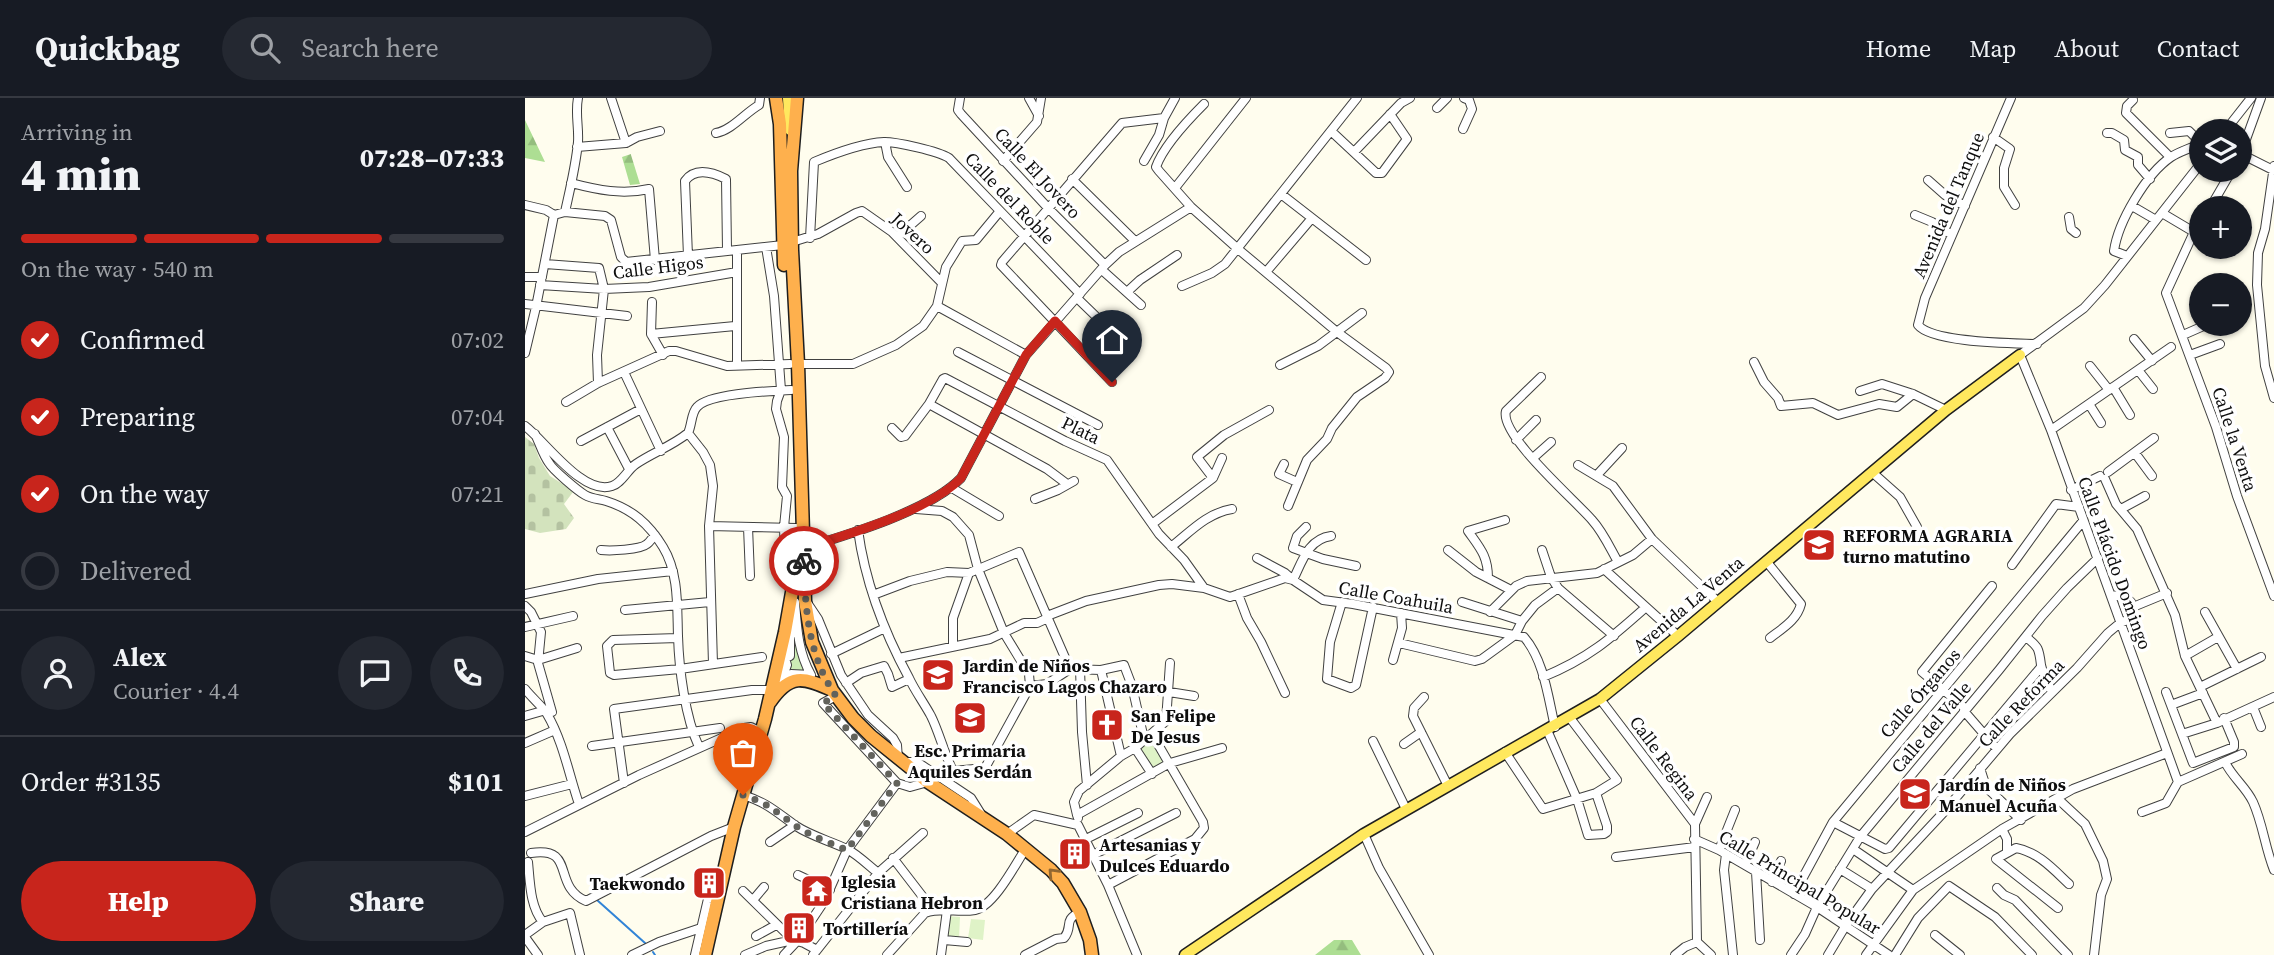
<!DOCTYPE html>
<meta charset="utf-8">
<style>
:root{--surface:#171b24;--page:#242831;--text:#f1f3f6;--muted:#9ea1a6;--line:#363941;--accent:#c8251c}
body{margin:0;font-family:"Source Serif 4",serif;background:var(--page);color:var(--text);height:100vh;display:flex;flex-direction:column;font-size:26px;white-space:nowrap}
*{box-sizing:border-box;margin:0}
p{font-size:23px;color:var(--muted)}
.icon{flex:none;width:38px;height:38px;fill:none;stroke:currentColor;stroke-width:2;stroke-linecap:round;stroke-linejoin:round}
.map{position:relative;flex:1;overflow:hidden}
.side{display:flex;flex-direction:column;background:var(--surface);width:525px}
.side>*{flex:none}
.fabs{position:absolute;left:1664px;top:21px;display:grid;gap:14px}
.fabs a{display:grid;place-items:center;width:63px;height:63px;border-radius:50%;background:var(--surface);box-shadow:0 2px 5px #0004;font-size:35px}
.pin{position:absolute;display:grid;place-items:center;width:60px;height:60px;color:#fff;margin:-72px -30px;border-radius:50% 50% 50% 0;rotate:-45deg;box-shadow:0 0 7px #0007}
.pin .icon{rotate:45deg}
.courier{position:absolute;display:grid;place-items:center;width:70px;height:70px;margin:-35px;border:5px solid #c8251c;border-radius:50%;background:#fff;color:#222;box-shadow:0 2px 9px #0007}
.headline em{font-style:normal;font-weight:800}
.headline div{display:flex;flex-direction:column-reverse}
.headline{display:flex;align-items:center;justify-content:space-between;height:119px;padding:0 21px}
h1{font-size:46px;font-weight:800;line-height:52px}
.bar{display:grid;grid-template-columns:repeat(4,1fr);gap:10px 7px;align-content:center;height:84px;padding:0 21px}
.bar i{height:9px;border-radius:5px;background:var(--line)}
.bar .active{background:var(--accent)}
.bar p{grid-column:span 4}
.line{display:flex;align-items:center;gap:18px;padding:0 21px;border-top:2px solid var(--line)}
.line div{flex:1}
.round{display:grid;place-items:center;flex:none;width:74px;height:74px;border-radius:37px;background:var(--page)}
ol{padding:0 21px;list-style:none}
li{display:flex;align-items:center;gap:21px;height:77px}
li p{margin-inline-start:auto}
li .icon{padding:7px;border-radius:50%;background:var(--accent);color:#fff;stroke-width:4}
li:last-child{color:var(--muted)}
li i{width:38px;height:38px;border:4px solid var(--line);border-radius:50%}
.button{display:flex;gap:14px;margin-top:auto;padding:14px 21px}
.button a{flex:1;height:80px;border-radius:42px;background:var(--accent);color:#fff;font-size:28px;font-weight:800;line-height:80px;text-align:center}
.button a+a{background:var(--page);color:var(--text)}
header{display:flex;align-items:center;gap:42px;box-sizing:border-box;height:98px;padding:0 35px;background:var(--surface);border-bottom:2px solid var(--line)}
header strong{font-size:33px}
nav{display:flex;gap:38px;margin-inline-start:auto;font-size:24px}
.search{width:490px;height:63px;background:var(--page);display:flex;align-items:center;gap:18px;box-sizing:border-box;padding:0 24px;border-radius:38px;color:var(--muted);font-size:26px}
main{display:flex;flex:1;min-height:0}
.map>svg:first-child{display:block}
.forest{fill:url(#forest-firs)}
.cemetery{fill:url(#cemetery-stones)}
.park{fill:#ccecb5}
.pitch{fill:#dff3c7}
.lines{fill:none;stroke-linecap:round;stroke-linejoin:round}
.stream{stroke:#3184d7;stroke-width:2}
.minor-casing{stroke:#414141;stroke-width:10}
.major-casing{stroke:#1f1f1f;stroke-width:13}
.highway-casing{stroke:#1f1f1f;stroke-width:15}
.minor{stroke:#fff;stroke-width:8}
.major{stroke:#ffe85e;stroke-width:10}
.highway{stroke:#feb04d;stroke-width:12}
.oneway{stroke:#926731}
.done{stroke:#62625c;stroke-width:7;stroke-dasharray:0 12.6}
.route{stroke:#c8251c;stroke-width:9}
.labels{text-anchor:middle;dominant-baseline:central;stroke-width:7;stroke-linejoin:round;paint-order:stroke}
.street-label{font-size:18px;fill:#0e0e0e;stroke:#fff}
.poi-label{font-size:18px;font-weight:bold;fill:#0e0e0e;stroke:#fff;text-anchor:start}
</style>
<header>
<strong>Quickbag</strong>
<div class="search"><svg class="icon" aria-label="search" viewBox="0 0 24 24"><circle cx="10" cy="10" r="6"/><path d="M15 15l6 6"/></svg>Search here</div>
<nav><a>Home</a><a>Map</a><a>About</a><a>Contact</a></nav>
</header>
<main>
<section class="side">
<div class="headline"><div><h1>4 min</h1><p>Arriving in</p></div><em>07:28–07:33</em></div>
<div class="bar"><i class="active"></i><i class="active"></i><i class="active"></i><i></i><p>On the way · 540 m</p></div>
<ol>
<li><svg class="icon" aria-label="check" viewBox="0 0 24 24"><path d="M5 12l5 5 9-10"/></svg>Confirmed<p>07:02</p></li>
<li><svg class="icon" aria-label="check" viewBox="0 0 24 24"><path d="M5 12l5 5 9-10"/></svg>Preparing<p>07:04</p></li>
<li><svg class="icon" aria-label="check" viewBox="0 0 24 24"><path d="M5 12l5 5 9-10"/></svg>On the way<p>07:21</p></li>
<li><i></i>Delivered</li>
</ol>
<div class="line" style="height:126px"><a class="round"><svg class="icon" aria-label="person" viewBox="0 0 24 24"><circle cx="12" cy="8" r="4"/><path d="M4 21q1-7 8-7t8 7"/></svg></a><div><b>Alex</b><p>Courier · 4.4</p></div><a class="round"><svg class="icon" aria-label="chat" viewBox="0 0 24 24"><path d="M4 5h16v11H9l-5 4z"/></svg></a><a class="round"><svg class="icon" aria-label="phone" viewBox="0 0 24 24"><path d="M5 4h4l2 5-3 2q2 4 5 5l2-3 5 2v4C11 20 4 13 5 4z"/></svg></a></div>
<div class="line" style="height:91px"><div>Order #3135</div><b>$101</b></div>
<div class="button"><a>Help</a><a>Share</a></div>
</section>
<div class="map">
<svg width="1749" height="857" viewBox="0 0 1749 857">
<defs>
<pattern id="forest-firs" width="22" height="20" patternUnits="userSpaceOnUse" patternTransform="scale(1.75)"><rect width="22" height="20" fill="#adde93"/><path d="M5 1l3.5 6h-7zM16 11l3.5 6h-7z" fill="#94bd7e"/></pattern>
<pattern id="cemetery-stones" width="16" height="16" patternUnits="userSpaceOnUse" patternTransform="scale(1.75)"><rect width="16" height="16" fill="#d3e3bd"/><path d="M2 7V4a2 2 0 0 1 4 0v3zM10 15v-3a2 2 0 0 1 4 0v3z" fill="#b4c2a1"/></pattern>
</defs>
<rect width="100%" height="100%" fill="#fffdee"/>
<!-- forest -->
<path class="forest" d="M0 22 20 64 0 60Z
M106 56V57L115 86 105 87 97 59Z
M809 842H827L836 857H790Z"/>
<!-- cemetery -->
<path class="cemetery" d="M0 339 9 346 14 360 25 378 44 390 48 394 39 406 49 420 41 431 15 435 0 431Z"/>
<!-- park -->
<path class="park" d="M268 533 293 584H255Z"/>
<!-- pitch -->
<path class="pitch" d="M627 642 640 666 627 672 613 650Z
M422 818 435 819 434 841H423Z
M446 821 460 822 458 842 443 840Z"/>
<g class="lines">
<!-- stream -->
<path class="stream" d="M72 802 120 845
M128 854 130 857"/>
<defs>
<path id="minor" d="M86 0 101 45
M435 0 433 12 436 16 524 111 580 167
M504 0 514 18
M1486 0 1400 200 1393 227C1407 245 1489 245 1512 246
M1608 2 1602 8 1601 15 1645 59
M679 6C664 21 638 49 631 69L634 73 666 109 713 151 812 234 861 270 864 274 860 280 832 299 807 330 802 341 782 362 763 408
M912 10 922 0
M938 31 947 11 944 2 939 0
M806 33 851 75H857L882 41 865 16
M1700 33 1726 0
M191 35C207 32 220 15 234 7L235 0
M1582 35H1587L1599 42 1600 52 1613 59V67L1625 81
M1645 35 1664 33 1676 45
M1468 39 1485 51 1479 70V89L1490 107
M360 44 363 59 382 89
M52 49 101 45 112 39 135 33
M829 54 876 5 885 0
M1716 56 1748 72
M1715 58 1736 0
M478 63 512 24 516 0
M619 63 634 37 639 20
M1749 68 1740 131 1733 155 1732 187 1740 268 1749 300
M547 81 610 143
M1403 82 1420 97 1440 108
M46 85C73 92 97 97 124 91L130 162
M650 90 721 0
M756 96 841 162
M0 107 21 112 29 117 11 209 0 255
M1607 108 1631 122
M1685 110 1707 72
M40 114C45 91 51 67 53 44 54 29 50 15 53 0
M1637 115 1669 134
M29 117 40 114 80 118 86 122 96 159 101 164 258 147
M1390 117 1407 124 1427 137
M1544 119 1546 131 1551 135
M1676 123 1669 134 1641 195 1691 329 1712 398 1749 498
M372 139 396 118
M285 140 289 64C308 56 339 45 359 44 372 44 413 53 424 60L555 196
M267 144 293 136 331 115 337 113 367 134 416 184
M241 149 249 198 256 292 252 303 251 311 259 339 257 389 262 398 259 429 260 462
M212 152V267
M163 158 160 83C170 69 187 74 201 81L202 152
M1602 158 1589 153C1593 124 1621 76 1646 59 1655 53 1667 50 1676 45
M20 166 74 170 79 191 72 257 73 285
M577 172 616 207
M741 174 787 120
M0 179H17
M15 187 79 191 124 189 212 174
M657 188 687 175 700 166 832 0
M602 194 615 182 652 157
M552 200 585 232
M127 204 126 236 138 257
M0 206 102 218
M412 208 501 257
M126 236 210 228
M1658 237 1683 226
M1609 241 1627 263
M433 254 573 327
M1665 257 1695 246
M1229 264 1239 284 1253 300 1256 308 1288 305 1313 317 1354 306 1372 309 1388 296
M273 266H328L371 247 398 228 412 208 421 169 437 143 451 142 475 113
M755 267 793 248 837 215
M1565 268 1584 292
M1613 272 1628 291
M99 274 136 353
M1016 279 981 313C974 337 1051 403 1067 422 1078 434 1085 450 1093 464
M587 284 476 167 477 164 597 25 639 20 650 0
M1588 289 1605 317
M1335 293 1357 286 1388 296 1421 312
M41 304 73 285 144 253H151L202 268 265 266
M404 306 522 371 542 386
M1564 306 1576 325
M0 328C21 344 58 398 87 388 97 385 102 372 111 366 127 355 147 348 163 335 167 327 166 315 172 309 184 295 247 293 266 292
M82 329 104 371
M367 330 376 339 380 338 404 306 418 281 420 280 540 343 582 362 634 436 659 462 679 490 705 499 760 480 768 482 798 502 828 506 999 539C1019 562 1023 599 1030 629
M1526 332 1646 249
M163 335 178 354 185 367 188 388 184 428 188 566
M10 336C15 346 18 357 24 365 28 372 53 393 60 397 67 401 74 401 81 403 107 411 124 426 138 449 154 475 152 509 153 538 154 571 160 619 174 649
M991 342 1011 322
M56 343 116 311
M1610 355 1627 378
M1008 360 1026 344
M759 366 754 376 772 384
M1053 367 1088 388 1127 441 1193 504
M1583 374 1629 340
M1348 375 1375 399 1392 429
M1072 377 1097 350
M688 380 672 359 699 337 744 312
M1580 381 1591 406 1612 431 1650 517 1660 558 1692 625
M427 390 474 418
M1546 392 1575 378
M510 401 533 392 549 383
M391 411 417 413 428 419 444 437 453 471 479 535 504 576 505 588
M1596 411 1620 398
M627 426 688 380 697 360
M184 428 271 430
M223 429 225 478
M781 429 772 438 768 450 798 461 831 468
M333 432C340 484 359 534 384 580 390 593 399 605 406 618 414 634 419 655 428 673
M646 449C665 434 682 415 707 411
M279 450C322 437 406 412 436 380L501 257 580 167 594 154 666 109
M76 452C85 453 115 452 122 446 125 444 127 440 130 437
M923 452 951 474 986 492
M1017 452 1026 479 1033 490 1089 538
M732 460 760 475 768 482C777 464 783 441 806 438
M1241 463 1276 506C1272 522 1258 530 1245 540
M1487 467 1531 406 1554 409
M1079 471 1153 538
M963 480C963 458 955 450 943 433L980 422
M0 496 73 481 148 473
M713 496 722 520 736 544 760 595
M348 497 385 483 422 474 444 475 494 454 545 571
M1586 497 1600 499 1606 504
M281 503 293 521 316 577 343 617 368 640 372 647 373 661
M270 504C272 530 273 554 286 577L266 576 257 581 262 567 260 560 265 558V540Z
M817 504 805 544 802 581 826 590 831 587 848 509
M937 504 997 523
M0 508 6 514 16 534 13 565 27 614
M1608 509 1642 495
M100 512 185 504
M965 514 991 488 1002 483 1072 475 1108 457 1127 441
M1680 514 1712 571
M522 518 561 503 634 487 647 486 679 490
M0 529 48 518
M1501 539C1514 549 1514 551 1516 567 1518 576 1523 585 1527 594
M153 540 88 542 82 548 85 575 89 577 155 571 237 559
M874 545 950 563 957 561 990 537 997 523 1010 507 1033 490
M428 547V520L444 475
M306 556 360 530
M0 558 13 562 52 550
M1660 558 1693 539
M374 560 465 541 499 525H512L523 520
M868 562 877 530 876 515
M555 570 557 634 562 687
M545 571 576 572 599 567 607 588 619 641
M576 572 596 658
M1018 579C1064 560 1085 541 1121 509
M321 585 336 575 359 568 363 576 367 589 384 581
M505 588 522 586 545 571
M607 588 669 598
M1675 589 1736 559
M0 591C6 599 18 609 22 616 38 643 44 677 54 706
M1641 594 1668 665 1709 649V644L1699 620
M311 598 298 605 372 685
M899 599 889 610 888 618 923 688
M1075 601 1170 726 1172 844 1186 857
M1646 607 1678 595
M1728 609 1736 629
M1441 611 1397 574 1467 488
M1439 613 1472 651
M0 618 21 612
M1022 632 1052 701 1063 737 1079 736 1082 734V728L1071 695
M1657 636 1692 625 1749 599
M848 643 881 711
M0 645 30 632
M879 646 896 634
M67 648 195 630
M610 650 627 676
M980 654 1018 711 1071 695 1092 682 1045 620
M380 664H392L446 700 456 716
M1700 664C1707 679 1721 689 1728 704 1738 726 1740 750 1749 772
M1455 670 1461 689 1496 722
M416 680 428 673 460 670 505 588
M1653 684 1526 332 1495 257 1559 210 1580 187 1676 65
M99 685 89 611 227 592H247
M372 685 385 689 403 684
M218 697C243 705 251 714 271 728 286 738 305 743 322 751 333 757 343 767 353 775
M0 698 47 686
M1533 701 1560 726 1578 763 1582 781 1576 797 1569 857
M1617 714 1641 705 1653 684 1717 656
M552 717 549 704 554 693 596 658 610 650 641 623 645 565
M553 720 552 717 645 665 697 650
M1308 724 1360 751 1364 750 1516 569
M1170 726 1182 699
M1477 731 1482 741V754
M0 734 114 677 219 630 226 629 236 634
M482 736 509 717 553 727 583 787 612 857
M839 736 854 770 904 857
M561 741 613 715
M1169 741 1194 752 1292 809 1364 857
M245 744 270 727
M1328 751 1388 792
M1194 752 1210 712
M6 755C52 748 26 788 61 803L186 738 209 729
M1201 756 1199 772 1208 857
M568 757 651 715
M1091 759 1170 749
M368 760 408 812
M3 764C5 784 5 809 18 824
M1220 767 1230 744
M1315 771 1347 791
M1231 774 1235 842
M273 777 305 792
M1247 784 1256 763
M583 787 670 741 679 730 678 724 627 636
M1472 790 1479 797 1490 802 1543 857
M218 793 268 842 279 845 292 852
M1269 796 1308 724 1558 423
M228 802 239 789
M1533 810 1471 761 1491 750C1513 754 1528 771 1544 786
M0 837 18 824 45 815 55 857
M1410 837 1435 857
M231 838 251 827
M0 839 13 857
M419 842 442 844
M107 857 134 844 176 830
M170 857 183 801 193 800
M220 857 241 848 268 842
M259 857 274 841 300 802 322 752 372 685
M288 857 353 775 398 735
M362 857 400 815C417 809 433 815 450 812 469 808 490 767 501 750
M416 857 422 812
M500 857 531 841 539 840C549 828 537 823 555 814
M1150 857 1160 849 1172 844
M1266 857 1280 836 1292 809 1335 739 1474 572 1517 518 1542 490 1573 460
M1303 857 1321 827 1347 791 1418 715 1485 636 1552 570 1583 535 1595 525 1605 521 1608 516 1606 504
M1341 857 1388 792 1477 731 1548 691 1642 655
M1370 857 1393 820 1424 788 1470 819 1507 857"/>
<path id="major" d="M263 0 265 32
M660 857 839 736 1075 601 1153 538 1421 312 1495 257"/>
<path id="highway" d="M251 0 255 26 259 167
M272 0 266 73 267 152 273 266 280 503 287 544 307 592 328 620 346 638 403 684 482 736 526 772 538 785 555 814 565 842 567 857
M245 604C265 575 278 579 307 592
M180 857 209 729 240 621 260 534 269 483 270 437"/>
</defs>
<!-- minor casing -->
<use href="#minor" class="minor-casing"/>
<!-- major casing -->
<use href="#major" class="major-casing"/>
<!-- highway casing -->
<use href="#highway" class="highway-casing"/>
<!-- minor -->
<use href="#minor" class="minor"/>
<!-- major -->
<use href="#major" class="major"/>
<!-- highway -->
<use href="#highway" class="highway"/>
</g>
<!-- one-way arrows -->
<defs><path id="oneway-chevron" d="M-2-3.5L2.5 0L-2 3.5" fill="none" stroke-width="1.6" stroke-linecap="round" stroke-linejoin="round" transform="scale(1.75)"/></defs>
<use class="oneway" href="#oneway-chevron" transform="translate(528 775) rotate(-133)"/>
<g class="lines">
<!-- done -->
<path class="done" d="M218 697C243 705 251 714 271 728 286 738 305 745 322 752L372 685 298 605 311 598C283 558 280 510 279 463"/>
<!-- route -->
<path class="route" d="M279 463V450C322 437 406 412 436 380L501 257 530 223 587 284"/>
</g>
<!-- icons -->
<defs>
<symbol id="school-square" viewBox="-11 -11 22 22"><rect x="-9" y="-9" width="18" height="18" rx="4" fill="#c8251c" stroke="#fff"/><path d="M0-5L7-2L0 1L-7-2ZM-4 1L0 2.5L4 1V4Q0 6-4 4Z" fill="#fff"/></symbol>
<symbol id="church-square" viewBox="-11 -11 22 22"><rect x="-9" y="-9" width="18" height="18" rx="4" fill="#c8251c" stroke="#fff"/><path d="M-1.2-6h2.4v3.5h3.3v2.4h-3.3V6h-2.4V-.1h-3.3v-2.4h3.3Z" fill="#fff"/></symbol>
<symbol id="building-square" viewBox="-11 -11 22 22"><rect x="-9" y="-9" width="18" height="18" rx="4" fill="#c8251c" stroke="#fff"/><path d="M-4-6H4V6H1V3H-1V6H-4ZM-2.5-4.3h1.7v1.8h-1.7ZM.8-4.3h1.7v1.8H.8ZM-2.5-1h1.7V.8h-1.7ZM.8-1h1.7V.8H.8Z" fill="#fff"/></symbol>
<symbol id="temple-square" viewBox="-11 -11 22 22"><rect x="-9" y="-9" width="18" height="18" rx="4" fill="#c8251c" stroke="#fff"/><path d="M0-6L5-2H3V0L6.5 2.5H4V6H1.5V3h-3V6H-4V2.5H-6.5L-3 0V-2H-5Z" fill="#fff"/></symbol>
</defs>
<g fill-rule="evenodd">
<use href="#school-square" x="1275" y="428" width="38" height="38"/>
<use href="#school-square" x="394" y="558" width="38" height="38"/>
<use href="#school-square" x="426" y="601" width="38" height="38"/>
<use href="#church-square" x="563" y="608" width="38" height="38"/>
<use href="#school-square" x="1371" y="677" width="38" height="38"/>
<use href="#building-square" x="531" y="737" width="38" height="38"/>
<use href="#building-square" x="165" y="766" width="38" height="38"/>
<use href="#temple-square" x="273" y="774" width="38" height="38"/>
<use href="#building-square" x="255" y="811" width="38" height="38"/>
</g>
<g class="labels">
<!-- street labels -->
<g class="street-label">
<text transform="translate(513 75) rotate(47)">Calle El Jovero</text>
<text transform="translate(485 100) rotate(46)">Calle del Roble</text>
<text transform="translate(1423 107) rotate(-67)">Avenida del Tanque</text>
<text transform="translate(388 135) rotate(43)">Jovero</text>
<text transform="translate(133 169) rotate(-7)">Calle Higos</text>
<text transform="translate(556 332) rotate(26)">Plata</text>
<text transform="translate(1710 341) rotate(72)">Calle la Venta</text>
<text transform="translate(1590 465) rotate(70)">Calle Plácido Domingo</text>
<text transform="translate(871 499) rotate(10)">Calle Coahuila</text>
<text transform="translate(1163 506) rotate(-40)">Avenida La Venta</text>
<text transform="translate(1395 595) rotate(-49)">Calle Órganos</text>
<text transform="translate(1496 605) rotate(-46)">Calle Reforma</text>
<text transform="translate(1406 629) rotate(-50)">Calle del Valle</text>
<text transform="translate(1139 660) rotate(53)">Calle Regina</text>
<text transform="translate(1275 784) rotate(31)">Calle Principal Popular</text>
</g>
<!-- poi labels -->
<g class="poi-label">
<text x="1318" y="437">REFORMA AGRARIA<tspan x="1318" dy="21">turno matutino</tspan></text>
<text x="438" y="567">Jardin de Niños<tspan x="438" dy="21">Francisco Lagos Chazaro</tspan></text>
<text x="606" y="617">San Felipe<tspan x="606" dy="21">De Jesus</tspan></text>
<text x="445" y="652" text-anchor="middle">Esc. Primaria<tspan x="445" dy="21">Aquiles Serdán</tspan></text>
<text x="1414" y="686">Jardín de Niños<tspan x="1414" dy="21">Manuel Acuña</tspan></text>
<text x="574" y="746">Artesanias y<tspan x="574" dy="21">Dulces Eduardo</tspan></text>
<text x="316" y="783">Iglesia<tspan x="316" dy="21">Cristiana Hebron</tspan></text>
<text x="160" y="785" text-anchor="end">Taekwondo</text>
<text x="298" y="830">Tortillería</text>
</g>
</g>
</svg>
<div class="fabs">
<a><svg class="icon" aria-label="layers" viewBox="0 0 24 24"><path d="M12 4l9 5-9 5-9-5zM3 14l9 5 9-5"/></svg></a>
<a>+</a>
<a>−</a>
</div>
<div class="pin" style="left:218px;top:697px;background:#ea580c"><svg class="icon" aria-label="bag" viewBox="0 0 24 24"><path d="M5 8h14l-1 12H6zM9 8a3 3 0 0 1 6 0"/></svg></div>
<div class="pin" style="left:587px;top:284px;background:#1f2937"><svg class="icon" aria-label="home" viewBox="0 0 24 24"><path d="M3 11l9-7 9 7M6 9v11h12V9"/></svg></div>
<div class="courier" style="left:279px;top:463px"><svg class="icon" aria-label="bike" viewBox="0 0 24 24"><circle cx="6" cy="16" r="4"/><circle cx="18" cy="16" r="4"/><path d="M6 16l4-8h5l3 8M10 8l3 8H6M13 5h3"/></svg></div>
</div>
</main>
